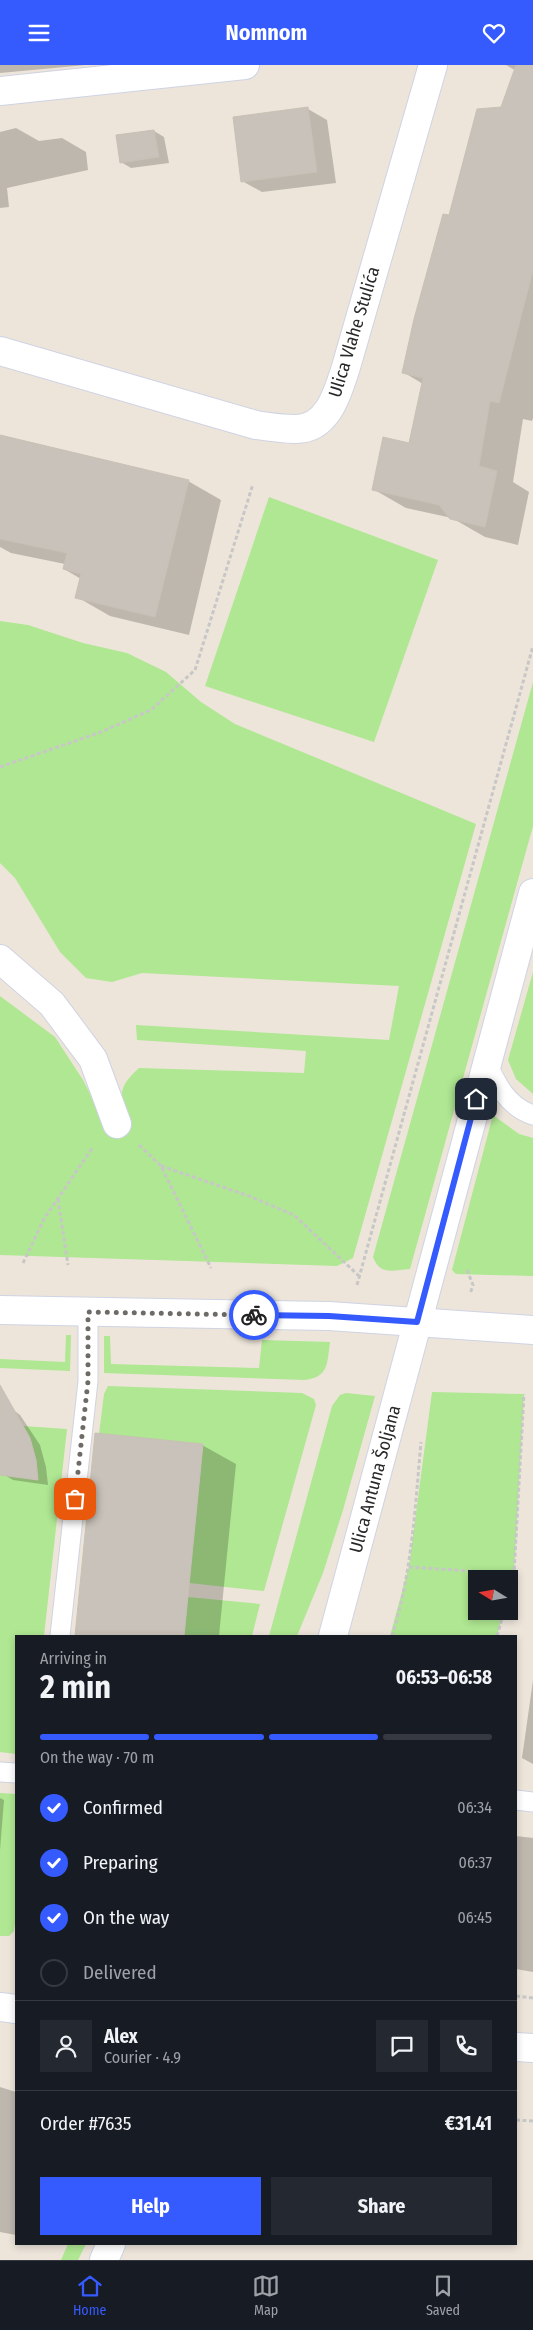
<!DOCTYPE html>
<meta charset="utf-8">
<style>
:root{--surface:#171b24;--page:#242831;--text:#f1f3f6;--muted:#9ea1a6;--line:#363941;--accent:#355bff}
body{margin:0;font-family:"Fira Sans Condensed",sans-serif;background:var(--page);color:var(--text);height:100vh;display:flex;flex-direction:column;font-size:19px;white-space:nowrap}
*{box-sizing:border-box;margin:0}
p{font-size:16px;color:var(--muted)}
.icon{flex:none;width:28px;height:28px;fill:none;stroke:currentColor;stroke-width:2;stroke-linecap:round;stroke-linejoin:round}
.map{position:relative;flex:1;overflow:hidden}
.side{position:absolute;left:15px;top:1570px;width:502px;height:610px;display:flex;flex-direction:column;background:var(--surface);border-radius:0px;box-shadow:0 2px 8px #0003}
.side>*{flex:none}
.needle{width:32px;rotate:281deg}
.controls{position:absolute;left:468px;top:1505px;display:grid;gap:10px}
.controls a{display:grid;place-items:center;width:50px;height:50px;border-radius:0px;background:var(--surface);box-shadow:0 2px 8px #0003;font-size:25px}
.pin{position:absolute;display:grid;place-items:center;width:42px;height:42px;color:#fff;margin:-21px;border-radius:10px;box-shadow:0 2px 8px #0006}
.courier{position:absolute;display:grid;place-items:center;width:50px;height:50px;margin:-25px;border:4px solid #355bff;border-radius:50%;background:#fff;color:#222;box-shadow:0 1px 6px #0007}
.overview em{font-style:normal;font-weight:700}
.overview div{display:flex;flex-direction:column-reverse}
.overview{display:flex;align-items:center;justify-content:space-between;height:85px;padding:0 25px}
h1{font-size:32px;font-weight:700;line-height:38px}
.bar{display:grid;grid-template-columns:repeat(4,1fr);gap:8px 5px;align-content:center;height:60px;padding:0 25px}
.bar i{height:6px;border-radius:4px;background:var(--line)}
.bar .on{background:var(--accent)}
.bar p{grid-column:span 4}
.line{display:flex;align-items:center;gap:12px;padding:0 25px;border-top:1px solid var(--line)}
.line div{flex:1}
.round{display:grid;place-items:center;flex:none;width:52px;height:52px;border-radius:0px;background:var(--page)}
ol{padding:0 25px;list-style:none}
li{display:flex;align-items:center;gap:15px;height:55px}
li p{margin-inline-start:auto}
li .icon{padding:5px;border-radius:50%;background:var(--accent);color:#fff;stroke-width:4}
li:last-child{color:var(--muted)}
li i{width:28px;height:28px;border:2px solid var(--line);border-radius:50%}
.cta{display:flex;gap:10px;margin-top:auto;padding:10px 25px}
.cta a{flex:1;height:58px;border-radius:0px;background:var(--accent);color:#fff;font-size:20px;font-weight:700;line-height:58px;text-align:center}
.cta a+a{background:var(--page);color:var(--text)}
header{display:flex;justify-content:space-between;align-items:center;height:65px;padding:0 25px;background:var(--accent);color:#fff;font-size:22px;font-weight:700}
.dock{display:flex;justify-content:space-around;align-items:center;height:70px;border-top:1px solid var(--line);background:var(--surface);font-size:14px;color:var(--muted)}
.dock a{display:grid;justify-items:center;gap:2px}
.dock .on{color:var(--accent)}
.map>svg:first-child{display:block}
.green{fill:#afe792}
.shadow{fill:#0003}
.building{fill:#c8c2ba;stroke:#c8c1b4}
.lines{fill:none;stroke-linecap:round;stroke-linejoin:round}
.service-casing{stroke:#cfd3e3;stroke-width:21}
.minor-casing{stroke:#cfd3e3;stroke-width:30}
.tertiary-casing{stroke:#cfd3e3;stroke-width:30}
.path{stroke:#c7c7c7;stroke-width:3;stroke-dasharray:4 2.5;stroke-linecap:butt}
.service{stroke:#fff;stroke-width:19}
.minor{stroke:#fff;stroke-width:28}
.tertiary{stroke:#fff;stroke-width:28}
.done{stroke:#6e6b67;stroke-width:5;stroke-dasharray:0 9}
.route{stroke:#355bff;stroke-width:6}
.labels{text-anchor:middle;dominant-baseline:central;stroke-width:4;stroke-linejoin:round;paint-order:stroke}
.street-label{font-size:18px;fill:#292929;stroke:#fff}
</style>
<header><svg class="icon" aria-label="menu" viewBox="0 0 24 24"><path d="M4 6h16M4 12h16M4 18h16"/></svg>Nomnom<svg class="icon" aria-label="heart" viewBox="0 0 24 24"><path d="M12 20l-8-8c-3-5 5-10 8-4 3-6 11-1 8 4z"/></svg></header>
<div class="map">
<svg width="533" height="2195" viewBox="0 0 533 2195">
<rect width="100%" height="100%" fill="#ede5da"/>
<!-- green -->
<path class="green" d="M269 432 438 495 374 677 205 621Z
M0 556 28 560 83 578 127 588 166 607 201 637 235 659 476 759 353 1193 337 1201 0 1190V931L55 972 83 1015 112 1072 131 1057C118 1032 117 1023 139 1003L304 1008 306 986 137 975 136 960 389 975 399 921 142 908 112 917 86 913 60 887 15 813 0 798Z
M533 617V761L410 1204C393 1205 380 1211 373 1192Z
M533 907V1029L516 1014 508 995Z
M493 1050 519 1069 533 1073V1211L456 1209 452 1205Z
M66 1270H71L70 1306 0 1303V1294L65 1297Z
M104 1271H110L111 1299 259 1303 262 1275 330 1277C327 1298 329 1312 305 1315L104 1308Z
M108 1321 302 1328 314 1334 316 1340 264 1526 189 1518 203 1379 99 1369 104 1329Z
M432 1327 524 1329 514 1509 509 1530V1514H476V1546H504L497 1571H390L409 1501Z
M346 1328 375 1331 343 1445 323 1508 297 1571H269L332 1341 340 1330Z
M23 1361 67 1364 44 1571H16V1689L0 1687V1402L38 1415C36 1395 33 1378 23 1361Z
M188 1532 260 1539 252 1571H184Z
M0 1728 16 1729V1850L14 1866 9 1871H0Z
M68 2179H86L78 2195H61Z"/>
<!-- shadow -->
<path class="shadow" d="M0 0H86L0 8Z
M506 0H533V14L529 13Z
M533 39V353L532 356 523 354 513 417 529 427 518 480 485 472 452 453 406 443 373 424 410 380 423 319 403 307 450 151Z
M308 44 327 55 336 118 262 127 242 116Z
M16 63 39 76 62 73 86 87 88 105 7 123 9 142 0 143V67Z
M154 66 164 72 169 98 131 103 121 97 117 71Z
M0 371 188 416 221 435 189 570 110 551 77 532 81 514 64 504 65 499 11 488 0 482Z
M0 1335 20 1350 40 1380 46 1402 48 1420 13 1415 3 1409 0 1394Z
M96 1370 202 1380 236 1399 219 1571H77Z
M533 1615V1699L522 1693Z
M0 1733 4 1735 0 1785Z
M516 1771 533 1773V1907L516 1904Z
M0 2022 16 2027V2170L0 2167Z"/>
<!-- building -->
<path class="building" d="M516 0H533V205L499 338 490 336 479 401 497 406 485 462 450 454 439 440 372 425 383 372 409 378 423 313 402 308 414 254 443 149 449 150 477 44 501 42Z
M308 42 317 107 241 117 233 52Z
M154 65 159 92 120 98 116 70Z
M0 370 189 415 155 552 75 533 81 509 63 504 67 488 0 474Z
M0 1320 30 1373 36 1395 38 1415 0 1410Z
M95 1368 203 1379 184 1571H75Z"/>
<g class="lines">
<defs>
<path id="service" d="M486 996C497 1020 507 1041 533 1050
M60 1571 88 1316V1247
M0 1707 16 1708
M516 1735 533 1737"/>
<path id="minor" d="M0 26 245 0
M0 286 256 360C269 362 282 364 295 364 328 365 338 327 346 302L433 0
M0 894 52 939 93 994 117 1059
M0 1245 329 1251 533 1265
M0 1942 16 1944"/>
<path id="tertiary" d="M333 1571 533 828
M516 1982 533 1983
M104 2195 111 2179"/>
</defs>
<!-- service casing -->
<use href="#service" class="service-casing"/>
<!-- minor casing -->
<use href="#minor" class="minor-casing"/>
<!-- tertiary casing -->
<use href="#tertiary" class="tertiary-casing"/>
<!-- path -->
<path class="path" d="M0 702 101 667 151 645 195 605 253 419
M139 1080 161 1101 211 1203
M161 1101 249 1131 294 1150 359 1211
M58 1134 68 1200
M23 1198 44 1154 93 1082
M467 1205 473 1220 470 1229
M357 1220 533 581
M409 1502 514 1509
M509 1530 514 1509 524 1329
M392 1571C412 1507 415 1444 421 1377
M497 1571 504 1546
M516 1931 533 1933
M516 2055 533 2056"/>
<!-- service -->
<use href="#service" class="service"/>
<!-- minor -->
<use href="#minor" class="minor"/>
<!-- tertiary -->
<use href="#tertiary" class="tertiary"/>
</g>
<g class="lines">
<!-- done -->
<path class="done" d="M75 1434 88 1316V1247L254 1250"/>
<!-- route -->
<path class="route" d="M254 1250 329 1251 417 1257 476 1034"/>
</g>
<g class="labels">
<!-- street labels -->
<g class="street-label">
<text transform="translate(354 267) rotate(-73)">Ulica Vlahe Stulića</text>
<text transform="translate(375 1414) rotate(-75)">Ulica Antuna Šoljana</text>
</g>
</g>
</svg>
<div class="controls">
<a><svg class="needle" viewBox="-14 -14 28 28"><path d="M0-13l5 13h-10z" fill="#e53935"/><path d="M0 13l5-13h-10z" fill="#9ea1a6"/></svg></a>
</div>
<div class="pin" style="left:75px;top:1434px;background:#ea580c"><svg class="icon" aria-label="bag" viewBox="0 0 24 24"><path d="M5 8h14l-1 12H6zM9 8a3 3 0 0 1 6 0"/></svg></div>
<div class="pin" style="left:476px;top:1034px;background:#1f2937"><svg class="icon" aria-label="home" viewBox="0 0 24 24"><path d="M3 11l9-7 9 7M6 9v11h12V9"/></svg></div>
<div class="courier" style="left:254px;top:1250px"><svg class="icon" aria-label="bike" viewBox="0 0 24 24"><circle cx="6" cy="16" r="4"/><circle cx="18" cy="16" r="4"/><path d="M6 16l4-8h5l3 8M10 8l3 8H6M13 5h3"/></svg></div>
<section class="side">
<div class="overview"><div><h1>2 min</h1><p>Arriving in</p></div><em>06:53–06:58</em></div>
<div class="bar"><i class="on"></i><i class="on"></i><i class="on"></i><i></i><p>On the way · 70 m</p></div>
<ol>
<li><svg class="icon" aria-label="check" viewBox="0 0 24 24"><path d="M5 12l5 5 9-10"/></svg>Confirmed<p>06:34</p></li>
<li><svg class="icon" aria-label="check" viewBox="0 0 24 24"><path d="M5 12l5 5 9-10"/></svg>Preparing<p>06:37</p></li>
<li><svg class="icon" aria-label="check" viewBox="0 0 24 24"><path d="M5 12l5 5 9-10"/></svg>On the way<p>06:45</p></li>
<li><i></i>Delivered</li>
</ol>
<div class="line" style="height:90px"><a class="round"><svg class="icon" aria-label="person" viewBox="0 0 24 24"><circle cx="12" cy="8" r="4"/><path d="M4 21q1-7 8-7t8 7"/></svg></a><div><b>Alex</b><p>Courier · 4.9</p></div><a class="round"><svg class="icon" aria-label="chat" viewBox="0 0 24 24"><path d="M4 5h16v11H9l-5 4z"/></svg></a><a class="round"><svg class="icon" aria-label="phone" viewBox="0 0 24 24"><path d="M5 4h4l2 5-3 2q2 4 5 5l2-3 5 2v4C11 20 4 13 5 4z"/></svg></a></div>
<div class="line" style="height:65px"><div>Order #7635</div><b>€31.41</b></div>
<div class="cta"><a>Help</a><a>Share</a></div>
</section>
</div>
<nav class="dock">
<a class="on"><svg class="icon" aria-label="home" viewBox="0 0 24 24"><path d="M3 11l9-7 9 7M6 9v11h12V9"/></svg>Home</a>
<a><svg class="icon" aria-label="map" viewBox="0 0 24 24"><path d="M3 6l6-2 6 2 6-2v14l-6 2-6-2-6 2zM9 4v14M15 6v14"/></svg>Map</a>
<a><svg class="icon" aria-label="saved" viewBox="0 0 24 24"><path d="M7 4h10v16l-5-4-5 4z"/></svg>Saved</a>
</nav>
